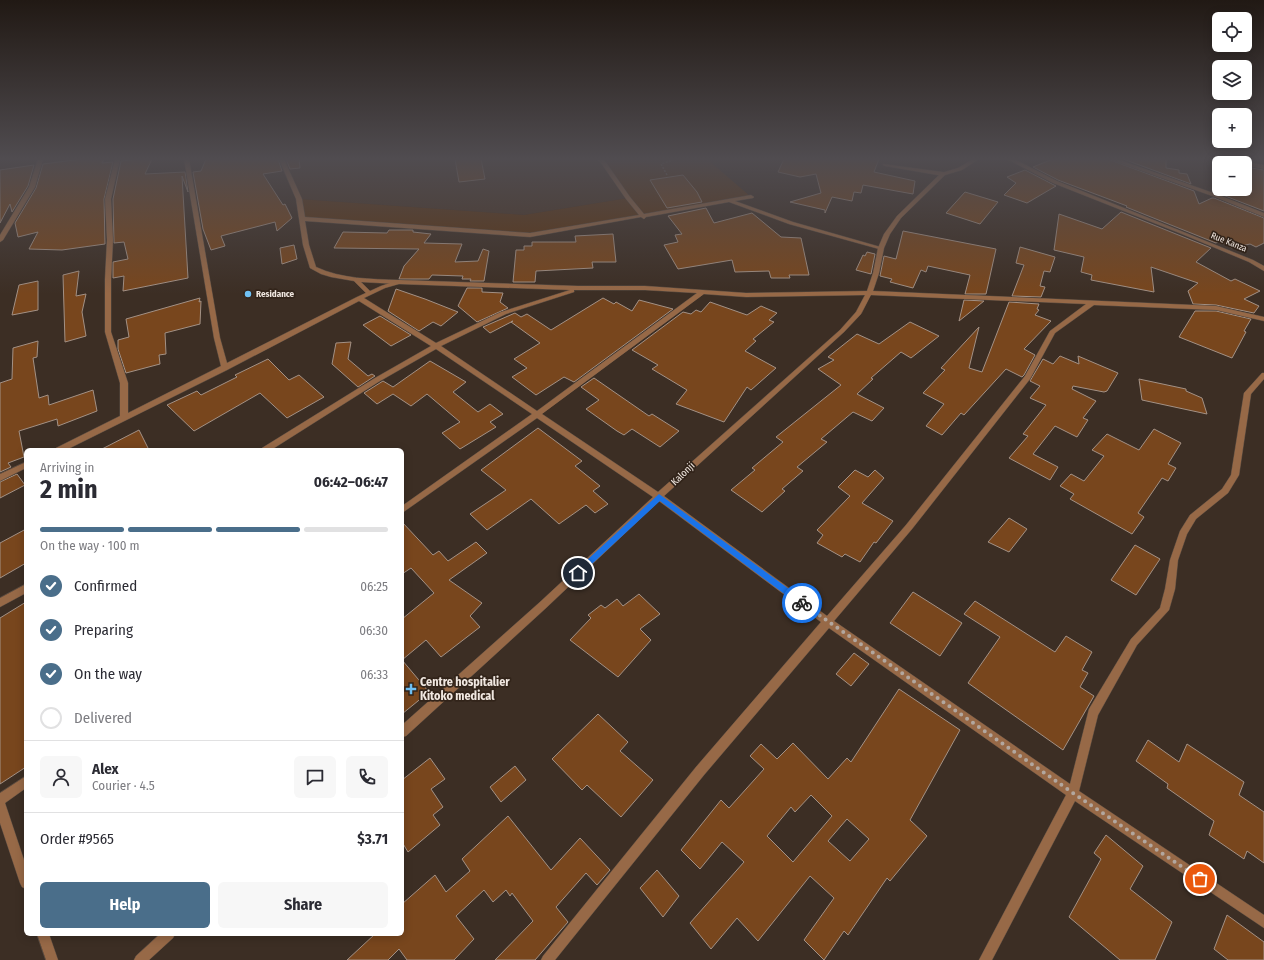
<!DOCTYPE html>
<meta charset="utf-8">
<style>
:root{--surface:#fff;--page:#f7f7f7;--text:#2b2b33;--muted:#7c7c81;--line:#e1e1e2;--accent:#4a6e8a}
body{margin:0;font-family:"Fira Sans Condensed",sans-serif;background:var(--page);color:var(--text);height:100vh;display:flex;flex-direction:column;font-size:15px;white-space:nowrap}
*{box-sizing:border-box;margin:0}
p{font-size:13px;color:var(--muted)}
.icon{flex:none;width:22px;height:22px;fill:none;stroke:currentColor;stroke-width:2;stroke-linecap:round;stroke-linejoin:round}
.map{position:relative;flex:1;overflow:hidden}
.details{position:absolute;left:24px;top:448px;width:380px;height:488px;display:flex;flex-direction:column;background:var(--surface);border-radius:6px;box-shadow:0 2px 10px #0003}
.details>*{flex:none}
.controls{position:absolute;left:1212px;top:12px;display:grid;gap:8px}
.controls a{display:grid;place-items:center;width:40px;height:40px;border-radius:6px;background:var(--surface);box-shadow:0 2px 10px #0003;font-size:20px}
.pin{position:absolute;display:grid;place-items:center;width:34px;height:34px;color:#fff;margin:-17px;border:2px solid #fff;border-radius:50%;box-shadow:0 1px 4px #0007}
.courier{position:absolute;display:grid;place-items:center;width:40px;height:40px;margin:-20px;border:3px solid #1a73e8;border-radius:50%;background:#fff;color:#222;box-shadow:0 1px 5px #0007}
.summary em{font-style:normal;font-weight:700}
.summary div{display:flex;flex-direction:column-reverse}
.summary{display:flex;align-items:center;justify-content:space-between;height:68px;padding:0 16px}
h1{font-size:26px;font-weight:700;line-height:30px}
.bar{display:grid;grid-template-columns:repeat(4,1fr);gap:6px 4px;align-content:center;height:48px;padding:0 16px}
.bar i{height:5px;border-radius:3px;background:var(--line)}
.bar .selected{background:var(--accent)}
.bar p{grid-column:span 4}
.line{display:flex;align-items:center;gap:10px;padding:0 16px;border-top:1px solid var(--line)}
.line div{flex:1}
.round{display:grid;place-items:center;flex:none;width:42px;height:42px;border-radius:6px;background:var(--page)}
ol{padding:0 16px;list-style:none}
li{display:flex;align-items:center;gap:12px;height:44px}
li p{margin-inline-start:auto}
li .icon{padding:4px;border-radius:50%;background:var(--accent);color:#fff;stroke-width:4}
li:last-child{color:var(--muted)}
li i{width:22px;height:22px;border:2px solid var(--line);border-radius:50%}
.cta{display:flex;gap:8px;margin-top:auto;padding:8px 16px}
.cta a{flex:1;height:46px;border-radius:6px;background:var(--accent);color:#fff;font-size:16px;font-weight:700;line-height:46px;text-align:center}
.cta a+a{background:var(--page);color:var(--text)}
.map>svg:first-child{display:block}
.built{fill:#483425}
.green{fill:#5b3310}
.building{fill:#78461d;stroke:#a39185;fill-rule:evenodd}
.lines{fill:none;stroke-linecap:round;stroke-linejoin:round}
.lane-casing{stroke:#594c42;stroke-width:1}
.street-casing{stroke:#594c42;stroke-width:1}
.path{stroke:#83776e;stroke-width:1.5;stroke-dasharray:2 1.5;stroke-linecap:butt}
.lane{fill:#976947;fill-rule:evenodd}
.street{fill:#976947;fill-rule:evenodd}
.route{fill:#1a73e8}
.done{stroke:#b2a79f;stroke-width:4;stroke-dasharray:0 7.2}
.poi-dot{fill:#70c1f4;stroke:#32241a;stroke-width:1.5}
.labels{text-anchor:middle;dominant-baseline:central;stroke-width:3.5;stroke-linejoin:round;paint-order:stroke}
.far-street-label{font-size:9px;fill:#f1e8e1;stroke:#32241a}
.far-poi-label{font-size:9px;font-weight:bold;fill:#f1e8e1;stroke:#32241a;text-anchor:start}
.street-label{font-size:10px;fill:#f1e8e1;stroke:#32241a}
.near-poi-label{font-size:12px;font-weight:bold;fill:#f1e8e1;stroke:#32241a;text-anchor:start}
</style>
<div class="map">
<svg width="1264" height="960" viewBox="0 0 1264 960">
<rect width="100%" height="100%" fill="#3c2e24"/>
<!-- built -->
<path class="built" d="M281 159H598L603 162 628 198 524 215 299 199Z"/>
<!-- green -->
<path class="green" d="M598 159H707L751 197 530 235 303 219 299 199 524 215 628 198 603 162Z"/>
<!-- building -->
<path class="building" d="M82 159H104L102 163 113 162 104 199 105 244 62 250 29 249 38 232 18 237 15 223 36 188 43 164Z
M140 159H152L145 174 185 172 188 192 182 176 188 278 123 291 124 276 113 278V262L128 259 124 242 114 243 113 199 121 161Z
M206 159H278L282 171 263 174 283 205 285 204 292 218 277 231 275 222 221 236 225 246 211 250 203 229 193 172 201 171Z
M286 159H299L300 168 290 169Z
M455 159H481L485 179 459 182Z
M784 159H879L874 172 915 181 913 194 863 185 861 193 854 192 852 201 832 197 825 213V210L790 202 821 193 816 174 800 177 778 172Z
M1053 159H1108L1194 191 1199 204 1212 198H1214L1264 218V243L1256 247 1250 244 1232 248 1219 241 1216 243 1126 207 1127 206 1058 180 1033 167Z
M1123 159H1166V168L1179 170V173L1187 174 1191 184Z
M34 165 28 186 12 212 10 204 0 223V170Z
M1245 167 1264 170V211L1220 194 1224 192V189H1245Z
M1025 170 1052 184 1056 186 1027 203 1004 195 1016 183 1007 177Z
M683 175 697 192 702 202 667 208 650 180Z
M965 192 998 202 980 224 946 213Z
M706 208 714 223 752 213 781 237 801 238 809 275H789L790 278H771L769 271 735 272 732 260 678 269 664 245 678 242 675 235 682 234 668 216Z
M1121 212 1211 248 1196 262 1231 281 1235 279 1260 291 1244 299 1259 306 1254 313 1216 305 1193 304 1188 291 1198 283 1151 267 1154 292 1091 280 1092 275 1081 272 1084 257 1054 250 1059 214 1102 229Z
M389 230H413V232L431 234 424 243 462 244 455 262 478 261 483 249 489 251 484 281H470L471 279H462L463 276 432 275 429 279H399L404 266 419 249 334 248 343 232 387 233Z
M903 231 996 249 986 294H965L970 275 928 266 926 272 921 270 913 288 890 282 892 279 880 276 884 256 896 259Z
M613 234 616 262H592L593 268 536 271 535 282H513L516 250H524V246H532V242H576L575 236Z
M294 245 297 259 282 264 280 248Z
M1020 247 1055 257 1050 272 1044 271 1040 286 1045 287 1041 297 1012 296 1024 265 1016 263Z
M867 252 875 254 871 274 856 270 863 255 865 256Z
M79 271 76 296 86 294 82 312 86 336 65 342 63 275Z
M38 281V310L12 315 19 285Z
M467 288H482V292L503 293 500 302 508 308 477 322 458 306Z
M396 289 425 299 458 312 441 326 433 322 419 331 388 311Z
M200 298 199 302 201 301 200 324 165 333 166 354 159 355 160 364 126 373 118 349V340L129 337 126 319Z
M603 298 614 304 616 302 632 311 639 300 673 309 574 382 564 377 536 395 512 377 527 368 514 359 540 343 511 322 513 321 490 333 483 327 515 313 521 317 527 314 551 330Z
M964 300 984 301 959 321Z
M710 302 747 315 761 306 777 313 769 320 774 322 753 339 756 341 745 351 776 368 751 390 747 387 724 422 676 404 687 390 652 369 658 365 632 350 683 312 691 314 696 310 701 312Z
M1009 302 1039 304 1037 309 1039 310 1035 315 1051 321 1024 349 1035 355 1024 375 1022 377 1006 369 964 415 961 413 942 435 926 426 944 404 923 393 945 370 941 368 979 327 969 368 982 372Z
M1195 311H1216L1251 319 1244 331 1246 332 1232 358 1179 337Z
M380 316 411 335 391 346 363 325Z
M910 322 939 336 911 358 901 352 871 378 873 379 857 394 884 408 872 421 853 412 821 439 827 442 797 467 803 471 782 489 785 491 762 512 731 490 755 470 752 468 783 442 776 437 841 385 818 369 834 360 828 357 857 334 879 344Z
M38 341 37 357 33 358 39 398 48 395 49 405 93 390 97 411 58 426 57 419 19 431 24 457 8 463 11 467 0 472V383L12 379 13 348Z
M351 342 348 359 368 376 372 374 375 376 358 387 332 364 336 343Z
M1060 356 1079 364 1078 356 1118 373 1107 391 1104 392 1073 386 1072 389 1096 401 1083 418 1088 420 1077 437 1055 426 1033 454 1058 467 1050 480 1009 458 1028 436 1023 434 1046 405 1030 398 1040 386 1030 381 1043 359 1053 364Z
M268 359 289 380 299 375 324 397 287 418 260 393 194 431 167 405 197 391 201 395 237 377 235 375Z
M430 361 466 382 453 392 478 412 490 404 503 414 490 422 496 427 460 449 442 433 460 422 427 394 411 406 393 394 377 404 364 393 383 381 393 387Z
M594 378 649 416 652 414 679 431 660 447 632 429 624 435 617 431 586 409 599 400 581 387Z
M1139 379 1186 389V391L1202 398 1207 414 1142 400Z
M538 428 582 461 575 466 600 486 593 491 608 504 595 513 586 505 559 524 531 499 487 530 470 514 506 490 481 470Z
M1154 429 1181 443 1168 464 1176 468 1168 481 1162 478 1138 513 1144 517 1132 534 1070 499 1074 494 1060 486 1071 474 1084 481 1104 456 1092 450 1107 434 1139 450Z
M139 430 149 450H100Z
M855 470 868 477 875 470 884 478 862 503 893 521 876 543 874 542 860 562 845 554 842 557 817 543 823 535 817 530 850 496 838 487Z
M17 474 25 485 0 498V482Z
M1009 518 1027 529 1009 552 988 542Z
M402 522 433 555 439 551 448 561 476 542 487 553 449 580 482 603 470 616 480 627 441 657 426 640 402 660V619L434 593 411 568 402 574Z
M26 529V563L0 578V543Z
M1135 545 1160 559 1136 595 1111 580Z
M913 592 962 623 940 656 890 623Z
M639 594 660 614 640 629 651 640 618 677 570 640 591 618 588 615 601 605 605 608 617 599 623 606Z
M975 601 1055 652 1066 636 1092 652 1082 670 1088 673 1080 687 1094 696 1063 750 968 683 1000 637 964 614Z
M26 602V767L0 784V618Z
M854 653 869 664 851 686 836 674Z
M402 660 429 692 402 714Z
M899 689 960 730 910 820 927 836 890 881 887 878 848 935 844 931 824 960 804 940 834 898 810 876 758 941 737 918 711 949 690 923 744 862 722 842 700 869 681 850 721 800 729 808 764 769 750 756 761 744 777 759 793 743 828 779 847 758 851 762ZM811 795 832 816 793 862 767 836 791 807 795 812ZM847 819 869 839 850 861 828 841Z
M598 714 628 742 620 751 653 780 621 817 587 785 582 790 552 759Z
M1148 740 1179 762 1187 744 1244 782 1239 795 1264 812V863L1247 851 1244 859 1209 835 1214 821 1167 788 1168 784 1136 761Z
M430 758 445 779 431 789 443 807 433 815 440 825 408 852 402 842V780Z
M515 766 526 780 501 802 490 787Z
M508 816 551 870 580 838 610 870 597 885 586 873 556 907 568 922 535 960H495L533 921 512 893 510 896 506 890 493 902 484 890 456 916 474 939 454 960H407L399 949 388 960H347L375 934H402V904L435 875 446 892 470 871 462 859Z
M1106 835 1143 866 1130 889 1172 922 1155 960H1120L1069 917 1101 859 1094 853Z
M657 870 679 896 663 917 640 888Z
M1227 915 1264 942V960H1228L1214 949Z"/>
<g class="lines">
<defs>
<path id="lane" d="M279 159H284L302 199 305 217 530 233 639 215 626 199 601 163 596 159H602L605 161 630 197 644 214 751 195 754 197 753 198 735 201 793 222 884 248 879 249 789 224 729 202 646 217 644 219 641 217 530 237 305 221 309 245 316 267C342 279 370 279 399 280L402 282 399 284 361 282 372 293 369 295 367 294 354 281 331 277 321 274 310 268 303 245 296 199Z
M883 164 943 172 946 174 943 176 885 166 883 165Z"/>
<path id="street" d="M38 159H43L35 187 3 240 0 242V235L29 187Z
M115 159H120L111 199 113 240 111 279V332L128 383V413L221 366 214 338 184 159H189L220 338 227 363 357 297 381 286 399 280 578 286H645L746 293 867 291 873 273 878 248 884 234 897 216 941 173 958 168 973 159H979L962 170 945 175 901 218 890 234 884 248 879 273 873 291 1216 306 1264 317V321L1216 310 1094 305 1055 333 1030 379 912 529 834 621 1070 784 1089 709 1131 639 1160 608 1165 589 1170 560 1180 531 1190 515 1222 489 1231 475 1244 393 1262 373H1264V379L1251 394 1239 475 1228 493 1196 519 1187 534 1178 560 1175 589 1169 610 1137 645 1098 715 1079 791 1264 915V928L1075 801 992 960H979L1066 795 829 628 704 775 555 960H541L543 956 696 767 821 622 659 501 546 608 406 736 402 737V725L540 602 653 497 537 418 402 513V506L532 414 436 349 380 381 271 450H261L262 448 375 378 431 346 359 301 227 370 66 450H55L56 448 120 416V383L105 332V279L107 240 105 199ZM399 284 570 290 501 312 436 343 364 298 385 288ZM574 290H645L697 293 537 411 441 346 506 314 574 292ZM704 294 746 297 865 295 856 312 840 330 658 492 542 414ZM871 295 1086 304 1050 331 1025 376 906 525 827 616 664 496 844 332 861 314Z
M1007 159H1014L1057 181 1253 260 1264 266V271L1249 262 1182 234 1053 183Z
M1109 159H1117L1219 195 1264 213V217L1215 197Z
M1216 159H1229L1264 165V169L1245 165V163H1232Z
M26 462V468L0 481V474Z
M26 584V593L0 607V598Z
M26 776V788L5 803 26 866V889L22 887 20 883 0 823V793Z
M37 934H49L58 960H46Z
M160 934H175L173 938 149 960H134L136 956Z"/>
</defs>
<!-- lane casing -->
<use href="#lane" class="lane-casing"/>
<!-- street casing -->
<use href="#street" class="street-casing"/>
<!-- path -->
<path class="path" d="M667 175 661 164 673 160 672 159"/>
<!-- lane -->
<use href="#lane" class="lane"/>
<!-- street -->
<use href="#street" class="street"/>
</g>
<!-- sky -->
<linearGradient id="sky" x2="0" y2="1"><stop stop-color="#211914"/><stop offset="0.54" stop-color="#504c50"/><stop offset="1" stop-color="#504c50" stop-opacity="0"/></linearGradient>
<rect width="1264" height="294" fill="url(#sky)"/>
<!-- route -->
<path class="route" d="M659 494 804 600V605H799L660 501 580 575H575V571Z"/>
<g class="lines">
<!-- done -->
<path class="done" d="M802 603 1073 793 1200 879"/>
</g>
<!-- markers -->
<g class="poi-dot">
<circle cx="248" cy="294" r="4"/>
<path d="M409 683h4v4h4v4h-4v4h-4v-4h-4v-4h4z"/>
</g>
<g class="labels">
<!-- far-street labels -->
<g class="far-street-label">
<text transform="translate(1229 242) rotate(22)">Rue Kanza</text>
</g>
<!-- far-poi labels -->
<g class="far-poi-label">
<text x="256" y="294">Residance</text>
</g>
<!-- street labels -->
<g class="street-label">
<text transform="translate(683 474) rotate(-44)">Kalonji</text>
</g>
<!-- near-poi labels -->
<g class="near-poi-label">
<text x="420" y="682">Centre hospitalier<tspan x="420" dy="14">Kitoko medical</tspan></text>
</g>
</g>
</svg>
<div class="controls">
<a><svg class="icon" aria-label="locate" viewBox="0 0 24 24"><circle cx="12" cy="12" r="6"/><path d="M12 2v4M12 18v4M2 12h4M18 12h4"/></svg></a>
<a><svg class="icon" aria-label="layers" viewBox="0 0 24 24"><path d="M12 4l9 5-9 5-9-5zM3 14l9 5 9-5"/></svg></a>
<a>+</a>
<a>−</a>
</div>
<div class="pin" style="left:1200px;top:879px;background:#ea580c"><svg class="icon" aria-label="bag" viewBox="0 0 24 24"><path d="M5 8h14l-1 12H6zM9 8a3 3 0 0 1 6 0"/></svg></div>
<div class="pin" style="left:578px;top:573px;background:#1f2937"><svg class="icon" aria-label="home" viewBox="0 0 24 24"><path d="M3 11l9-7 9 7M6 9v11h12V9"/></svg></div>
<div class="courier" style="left:802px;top:603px"><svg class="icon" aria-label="bike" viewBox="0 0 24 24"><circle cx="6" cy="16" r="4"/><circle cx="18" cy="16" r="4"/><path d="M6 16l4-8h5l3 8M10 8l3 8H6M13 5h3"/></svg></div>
<section class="details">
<div class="summary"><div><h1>2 min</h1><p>Arriving in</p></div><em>06:42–06:47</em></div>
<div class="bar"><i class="selected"></i><i class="selected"></i><i class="selected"></i><i></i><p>On the way · 100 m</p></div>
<ol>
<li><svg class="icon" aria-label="check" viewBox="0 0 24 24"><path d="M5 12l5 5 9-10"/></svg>Confirmed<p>06:25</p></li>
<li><svg class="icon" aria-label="check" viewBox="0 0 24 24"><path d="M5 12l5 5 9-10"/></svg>Preparing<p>06:30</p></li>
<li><svg class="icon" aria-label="check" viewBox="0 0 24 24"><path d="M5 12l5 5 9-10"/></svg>On the way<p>06:33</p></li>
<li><i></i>Delivered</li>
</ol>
<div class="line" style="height:72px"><a class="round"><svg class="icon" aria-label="person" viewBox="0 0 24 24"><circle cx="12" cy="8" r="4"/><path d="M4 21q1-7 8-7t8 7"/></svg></a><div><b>Alex</b><p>Courier · 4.5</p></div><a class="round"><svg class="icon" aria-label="chat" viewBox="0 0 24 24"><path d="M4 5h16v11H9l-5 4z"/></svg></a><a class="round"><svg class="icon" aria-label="phone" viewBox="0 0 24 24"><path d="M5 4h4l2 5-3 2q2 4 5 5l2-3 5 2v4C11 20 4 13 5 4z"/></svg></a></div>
<div class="line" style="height:52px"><div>Order #9565</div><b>$3.71</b></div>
<div class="cta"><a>Help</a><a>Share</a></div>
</section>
</div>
